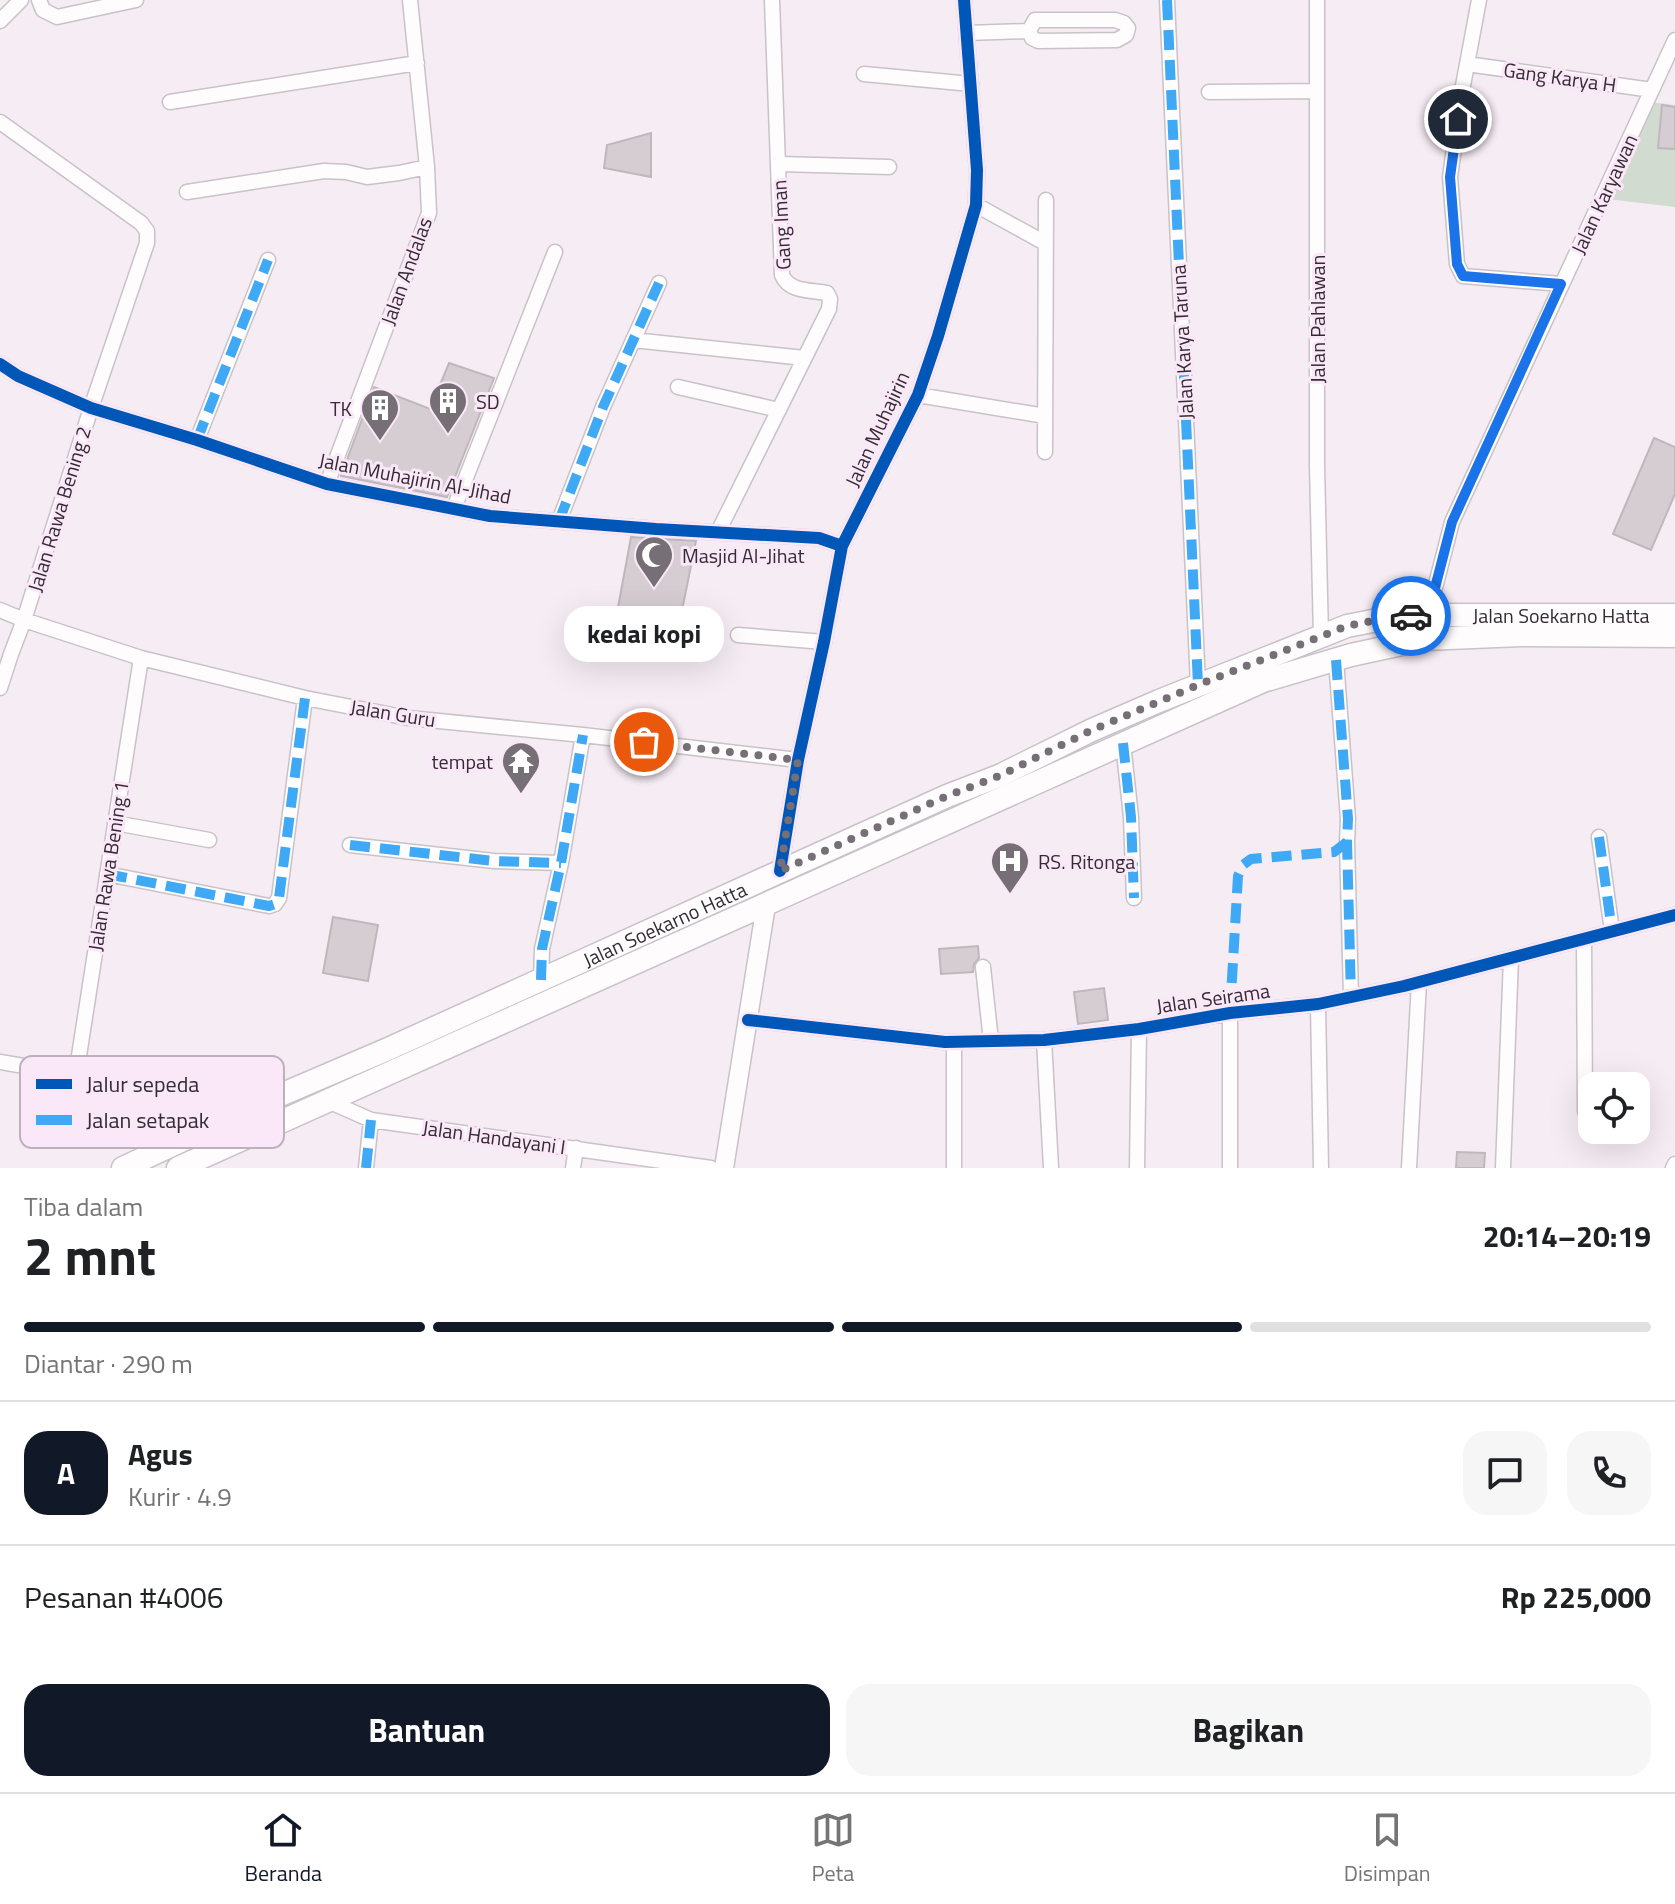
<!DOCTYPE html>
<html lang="id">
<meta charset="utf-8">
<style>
:root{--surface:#fff;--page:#f6f6f6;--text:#202124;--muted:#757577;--line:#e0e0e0;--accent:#111827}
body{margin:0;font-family:"Titillium Web",sans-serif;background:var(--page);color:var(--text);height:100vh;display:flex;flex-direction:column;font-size:30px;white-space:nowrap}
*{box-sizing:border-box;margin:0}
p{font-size:26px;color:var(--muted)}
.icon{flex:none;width:44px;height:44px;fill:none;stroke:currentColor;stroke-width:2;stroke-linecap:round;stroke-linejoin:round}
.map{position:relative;height:1168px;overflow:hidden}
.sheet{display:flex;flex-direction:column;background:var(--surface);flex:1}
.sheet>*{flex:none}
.buttons{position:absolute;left:1578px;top:1072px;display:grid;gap:16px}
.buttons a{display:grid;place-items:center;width:72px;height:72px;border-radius:16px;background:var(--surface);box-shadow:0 8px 32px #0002;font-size:40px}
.pin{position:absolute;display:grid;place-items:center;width:68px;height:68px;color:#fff;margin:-34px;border:4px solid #fff;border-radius:50%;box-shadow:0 2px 8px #0007}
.courier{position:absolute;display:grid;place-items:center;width:80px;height:80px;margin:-40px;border:6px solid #1a73e8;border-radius:50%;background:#fff;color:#222;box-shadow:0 2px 10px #0007}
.bubble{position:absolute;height:56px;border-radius:24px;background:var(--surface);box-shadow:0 8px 32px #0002;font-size:26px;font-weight:700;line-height:56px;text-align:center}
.overview em{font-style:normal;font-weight:700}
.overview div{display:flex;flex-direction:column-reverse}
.overview{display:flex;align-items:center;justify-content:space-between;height:136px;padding:0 24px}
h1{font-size:52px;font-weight:700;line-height:60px}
.bar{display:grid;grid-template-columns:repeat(4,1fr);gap:12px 8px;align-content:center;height:96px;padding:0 24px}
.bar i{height:10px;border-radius:6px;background:var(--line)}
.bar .selected{background:var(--accent)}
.bar p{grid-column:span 4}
.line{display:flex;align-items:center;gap:20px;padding:0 24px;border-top:2px solid var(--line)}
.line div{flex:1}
.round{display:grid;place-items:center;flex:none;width:84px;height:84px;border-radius:24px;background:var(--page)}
.button{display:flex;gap:16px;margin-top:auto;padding:16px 24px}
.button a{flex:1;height:92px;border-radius:24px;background:var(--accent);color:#fff;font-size:32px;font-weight:700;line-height:92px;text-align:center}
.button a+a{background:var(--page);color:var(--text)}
.tabs{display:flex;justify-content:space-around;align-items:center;height:112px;border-top:2px solid var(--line);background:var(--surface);font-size:22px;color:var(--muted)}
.tabs a{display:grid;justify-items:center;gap:4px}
.tabs .selected{color:var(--accent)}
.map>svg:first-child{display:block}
.green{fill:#d2dbcf}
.building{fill:#d6cdd2;stroke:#c0b7bc;stroke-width:2}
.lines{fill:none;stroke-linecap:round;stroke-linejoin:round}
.minor-casing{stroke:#c9c2c9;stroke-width:17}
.tertiary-casing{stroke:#c9c2c9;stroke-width:21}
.primary-casing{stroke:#c9c2c9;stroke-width:25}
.minor{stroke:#fefcfd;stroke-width:14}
.tertiary{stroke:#fefcfd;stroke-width:18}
.primary{stroke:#fefcfd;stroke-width:22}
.quiet{stroke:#3fa9f5;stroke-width:10;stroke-dasharray:20 10;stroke-linecap:butt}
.cycleway-casing{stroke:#fae8f8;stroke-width:17}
.cycleway{stroke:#0057b8;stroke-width:12}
.done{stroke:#776f76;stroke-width:8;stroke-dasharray:0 14.4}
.route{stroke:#1a73e8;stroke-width:10}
.labels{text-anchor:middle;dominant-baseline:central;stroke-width:6;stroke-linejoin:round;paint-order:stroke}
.street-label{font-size:20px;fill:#332c32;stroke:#fae8f8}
.poi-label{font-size:20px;fill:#332c32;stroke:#fae8f8;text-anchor:start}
.key{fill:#fae8f8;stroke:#beb0bd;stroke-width:2}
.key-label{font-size:22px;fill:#332c32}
</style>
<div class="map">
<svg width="1675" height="1168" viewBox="0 0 1675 1168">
<rect width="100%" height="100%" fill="#f6ecf4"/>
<!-- green -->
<path class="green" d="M1650 102 1675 105V207L1607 199Z"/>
<!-- building -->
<path class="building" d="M1662 105 1675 107V149L1658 148Z
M651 133V177L604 168 607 145Z
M449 363 494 378 447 497 341 476 374 387 430 409Z
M1654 438 1675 447V494L1651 550 1613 534Z
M631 537 696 541 674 650 612 640Z
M333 917 378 925 368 981 323 973Z
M978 946 979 958 974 964 973 972 941 974 939 949Z
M1104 988 1108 1020 1078 1024 1074 992Z
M1457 1152 1485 1153 1484 1168H1456Z"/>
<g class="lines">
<defs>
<path id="minor" d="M39 0 43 10 57 17 136 0
M1167 0 1198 685
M1317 0V466L1321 637
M1479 0 1462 91 1450 177 1457 264 1463 276 1561 284
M1035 20H1115L1124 23 1128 28 1126 35 1117 40 1038 41 1032 38 1029 31Z
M0 21 21 0
M967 33 1029 31
M1467 64 1652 90
M864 74 971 84
M1209 92 1317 91
M170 102 417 63
M0 122 141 223 147 231V243L91 408 24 620 11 654 0 688
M779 164 889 167
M187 192 324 171 346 172 367 177 399 173 427 167
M976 205 1045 243
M633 340 804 358
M0 364 18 376 91 408 197 440 327 484 490 516 656 529 819 538 842 546
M678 387 779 410
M918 395 1045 416
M197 440 268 260
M1045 452 1046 200
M327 484 429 213 427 167 410 0
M454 508 555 252
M559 521 603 407 659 283
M718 532 829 309 830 299 827 293C810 290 789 292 782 275L772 0
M0 610 24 620 141 658 305 698 408 718 583 735 798 760
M1428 615 1452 522 1675 40
M738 635 824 642
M1336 660 1348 819 1347 842 1351 997
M1123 743 1131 817 1134 898
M115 823 209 840
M1599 837 1612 931
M350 845 494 861 561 863
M780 871 798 760 824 642 842 546 918 395 938 336 976 205 977 170 964 0
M107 874 269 906 275 904 279 898 305 698
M1584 939 1585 1111
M983 967 991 1041
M541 980 542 949 561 863 583 735
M1318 1004 1321 1168
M748 1020 945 1042 1044 1040 1139 1029 1230 1013 1318 1004 1404 986 1675 915
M1044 1040 1051 1168
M0 1062 76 1075 245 1096 257 1106
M76 1075 141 658
M328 1101 371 1120 711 1168
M366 1168 371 1120
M573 1168 576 1148
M954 1168V1042
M1137 1168 1139 1029
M1230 1168V1013
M1409 1168 1419 982
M1503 1168 1511 958
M1673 1168 1675 1164"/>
<path id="tertiary" d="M724 1168 766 905"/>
<g id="primary">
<path id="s1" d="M123 1168 264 1102 388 1049 947 796 999 776 1092 730 1159 701 1347 626 1398 616 1428 615H1675"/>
<path d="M178 1168 1263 681 1351 655 1425 639 1521 635 1675 636"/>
</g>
</defs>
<!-- minor casing -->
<use href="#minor" class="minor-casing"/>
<!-- tertiary casing -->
<use href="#tertiary" class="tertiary-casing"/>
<!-- primary casing -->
<use href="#primary" class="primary-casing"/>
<!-- minor -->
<use href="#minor" class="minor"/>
<!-- tertiary -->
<use href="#tertiary" class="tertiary"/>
<!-- primary -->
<use href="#primary" class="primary"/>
<!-- quiet -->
<path class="quiet" d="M1167 0 1198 685
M197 440 268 260
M559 521 603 407 659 283
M1336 660 1348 819 1347 842 1351 997
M1123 743 1131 817 1134 898
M1599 837 1612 931
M350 845 494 861 561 863
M107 874 269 906 275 904 279 898 305 698
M541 980 542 949 561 863 583 735
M1230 1013 1238 876 1243 865 1251 859 1334 852 1347 842
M366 1168 371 1120"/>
<defs>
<path id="cycleway" d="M0 364 18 376 91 408 197 440 327 484 490 516 656 529 819 538 842 546
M780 871 798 760 824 642 842 546 918 395 938 336 976 205 977 170 964 0
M748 1020 945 1042 1044 1040 1139 1029 1230 1013 1318 1004 1404 986 1675 915"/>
</defs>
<!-- cycleway casing -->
<use href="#cycleway" class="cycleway-casing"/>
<!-- cycleway -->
<use href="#cycleway" class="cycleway"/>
</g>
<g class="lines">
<!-- done -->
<path class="done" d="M644 742 798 760 780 871 947 796 999 776 1092 730 1198 685 1347 626 1398 616H1411"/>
<!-- route -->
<path class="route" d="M1411 616 1428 615 1452 522 1561 284 1463 276 1457 264 1450 177 1458 119"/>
</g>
<!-- icons -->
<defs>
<symbol id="building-pin" viewBox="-11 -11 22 30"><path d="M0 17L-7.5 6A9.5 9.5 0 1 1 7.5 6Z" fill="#776f76" stroke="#fae8f8"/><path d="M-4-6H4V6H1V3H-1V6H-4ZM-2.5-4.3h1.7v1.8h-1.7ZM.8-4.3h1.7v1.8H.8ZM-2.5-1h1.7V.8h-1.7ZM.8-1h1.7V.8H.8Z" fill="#fff"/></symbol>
<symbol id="mosque-pin" viewBox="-11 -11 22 30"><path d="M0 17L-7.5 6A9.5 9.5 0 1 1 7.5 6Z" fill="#776f76" stroke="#fae8f8"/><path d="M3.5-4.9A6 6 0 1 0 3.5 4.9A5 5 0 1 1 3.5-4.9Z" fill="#fff"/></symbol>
<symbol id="temple-pin" viewBox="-11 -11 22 30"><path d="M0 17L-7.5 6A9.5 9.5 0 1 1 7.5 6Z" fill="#776f76" stroke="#fae8f8"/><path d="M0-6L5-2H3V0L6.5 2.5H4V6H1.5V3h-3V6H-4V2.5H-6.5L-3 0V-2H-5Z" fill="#fff"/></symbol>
<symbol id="hospital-pin" viewBox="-11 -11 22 30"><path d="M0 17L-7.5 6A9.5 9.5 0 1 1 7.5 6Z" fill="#776f76" stroke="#fae8f8"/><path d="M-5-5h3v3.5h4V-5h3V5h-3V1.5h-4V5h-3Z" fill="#fff"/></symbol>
</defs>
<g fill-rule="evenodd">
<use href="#building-pin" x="426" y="379" width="44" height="60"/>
<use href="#building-pin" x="358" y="386" width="44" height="60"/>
<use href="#mosque-pin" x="632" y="533" width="44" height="60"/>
<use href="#temple-pin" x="499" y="739" width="44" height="60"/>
<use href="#hospital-pin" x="988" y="839" width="44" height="60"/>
</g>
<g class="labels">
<!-- street labels -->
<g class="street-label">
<text transform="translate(1560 77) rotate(8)">Gang Karya H</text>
<text transform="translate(1604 194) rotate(-65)">Jalan Karyawan</text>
<text transform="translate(781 225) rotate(-93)">Gang Iman</text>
<text transform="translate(406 271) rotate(-70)">Jalan Andalas</text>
<text transform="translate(1317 319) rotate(-90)">Jalan Pahlawan</text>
<text transform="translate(1182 342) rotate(-93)">Jalan Karya Taruna</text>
<text transform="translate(877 429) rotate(-65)">Jalan Muhajirin</text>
<text transform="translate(415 478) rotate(11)">Jalan Muhajirin Al-Jihad</text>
<text transform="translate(59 509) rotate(-73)">Jalan Rawa Bening 2</text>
<text stroke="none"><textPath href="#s1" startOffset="1554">Jalan Soekarno Hatta</textPath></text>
<text transform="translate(393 713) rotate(9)">Jalan Guru</text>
<text transform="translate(108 866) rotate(-81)">Jalan Rawa Bening 1</text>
<text stroke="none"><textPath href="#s1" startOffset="594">Jalan Soekarno Hatta</textPath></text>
<text transform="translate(1213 998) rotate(-8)">Jalan Seirama</text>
<text transform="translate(494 1137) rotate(8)">Jalan Handayani I</text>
</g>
<!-- poi labels -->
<g class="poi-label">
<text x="476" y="401">SD</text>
<text x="352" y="408" text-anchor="end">TK</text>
<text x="682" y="555">Masjid Al-Jihat</text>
<text x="493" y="761" text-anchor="end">tempat</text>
<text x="1038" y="861">RS. Ritonga</text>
</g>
</g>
<!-- legend -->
<rect x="20" y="1056" width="264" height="92" rx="12" class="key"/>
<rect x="36" y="1079" width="36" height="10" fill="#0057b8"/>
<rect x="36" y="1115" width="36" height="10" fill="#3fa9f5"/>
<g class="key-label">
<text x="86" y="1092">Jalur sepeda</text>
<text x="86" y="1128">Jalan setapak</text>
</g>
</svg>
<div class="buttons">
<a><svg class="icon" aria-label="locate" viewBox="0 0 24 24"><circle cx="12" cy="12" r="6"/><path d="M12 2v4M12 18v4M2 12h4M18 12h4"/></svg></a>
</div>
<div class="pin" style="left:644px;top:742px;background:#ea580c"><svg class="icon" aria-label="bag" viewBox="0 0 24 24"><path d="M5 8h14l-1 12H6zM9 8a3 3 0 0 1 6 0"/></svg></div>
<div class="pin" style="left:1458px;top:119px;background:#1f2937"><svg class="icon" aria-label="home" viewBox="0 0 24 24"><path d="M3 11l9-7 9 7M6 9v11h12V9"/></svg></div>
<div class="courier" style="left:1411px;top:616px"><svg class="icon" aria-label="car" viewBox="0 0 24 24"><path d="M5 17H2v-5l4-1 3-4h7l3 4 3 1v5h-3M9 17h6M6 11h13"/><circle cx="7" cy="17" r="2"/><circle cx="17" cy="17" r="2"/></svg></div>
<div class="bubble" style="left:564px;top:606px;width:160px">kedai kopi</div>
</div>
<section class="sheet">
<div class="overview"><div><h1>2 mnt</h1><p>Tiba dalam</p></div><em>20:14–20:19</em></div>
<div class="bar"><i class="selected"></i><i class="selected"></i><i class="selected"></i><i></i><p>Diantar · 290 m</p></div>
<div class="line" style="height:144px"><b class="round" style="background:var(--accent);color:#fff">A</b><div><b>Agus</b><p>Kurir · 4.9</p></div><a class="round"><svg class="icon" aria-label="chat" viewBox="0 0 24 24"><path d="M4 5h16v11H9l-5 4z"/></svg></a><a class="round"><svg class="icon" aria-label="phone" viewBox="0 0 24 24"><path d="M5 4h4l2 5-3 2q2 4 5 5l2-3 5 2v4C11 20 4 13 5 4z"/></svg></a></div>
<div class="line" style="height:104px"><div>Pesanan #4006</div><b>Rp 225,000</b></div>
<div class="button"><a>Bantuan</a><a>Bagikan</a></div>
</section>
<nav class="tabs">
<a class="selected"><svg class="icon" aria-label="home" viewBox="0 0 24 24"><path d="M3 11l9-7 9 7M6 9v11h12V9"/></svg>Beranda</a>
<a><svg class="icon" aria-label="map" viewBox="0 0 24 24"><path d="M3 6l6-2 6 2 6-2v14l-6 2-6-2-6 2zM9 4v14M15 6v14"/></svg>Peta</a>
<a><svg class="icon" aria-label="saved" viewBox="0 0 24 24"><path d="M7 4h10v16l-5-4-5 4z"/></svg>Disimpan</a>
</nav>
